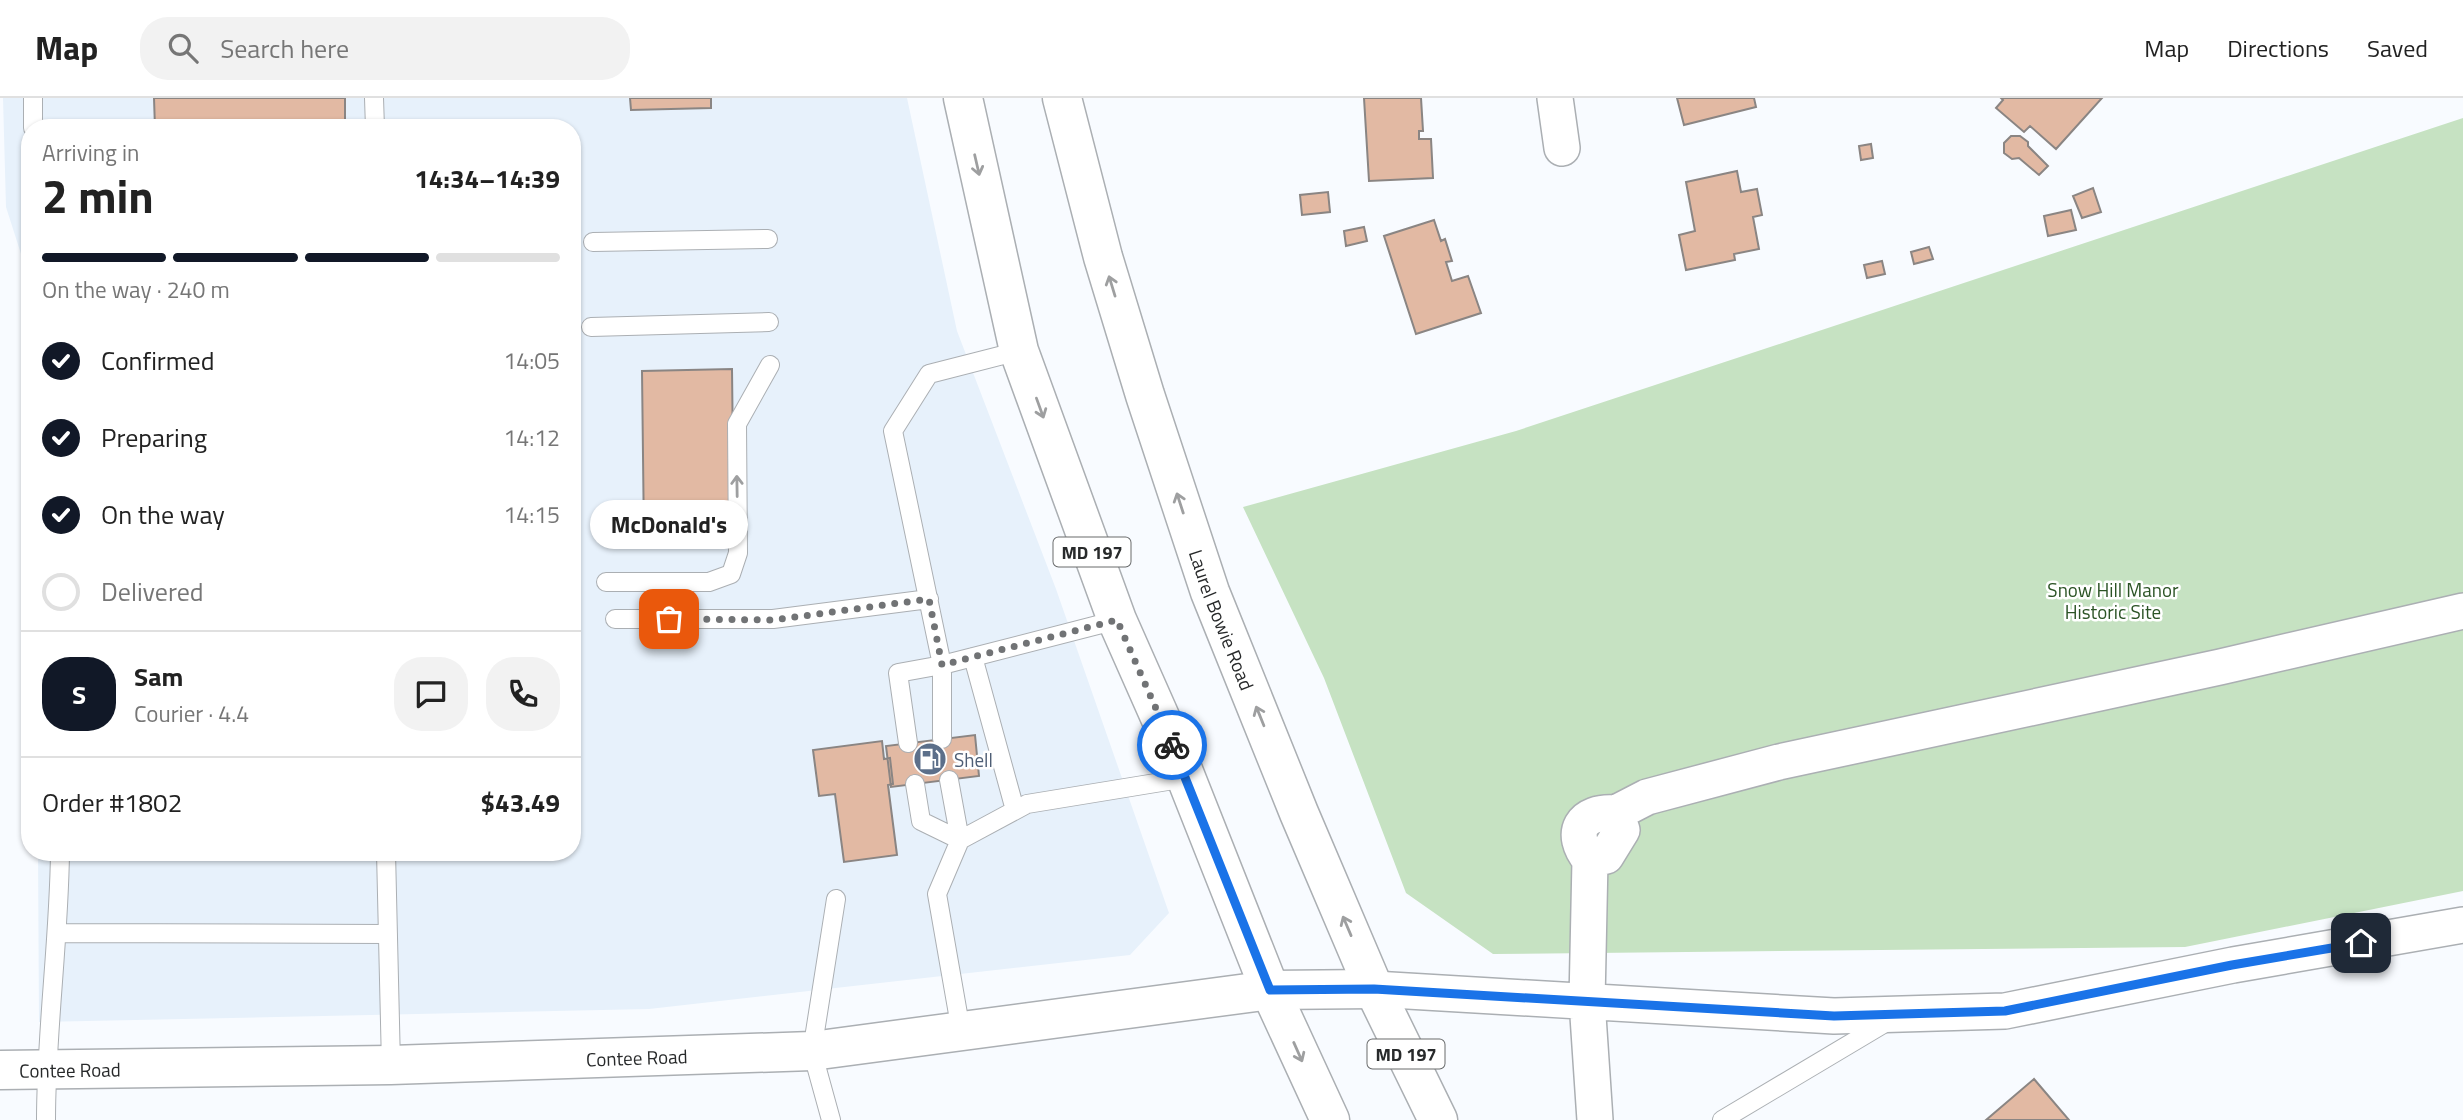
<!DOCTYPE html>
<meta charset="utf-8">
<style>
:root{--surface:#fff;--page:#f2f2f2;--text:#222;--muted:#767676;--line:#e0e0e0;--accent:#111827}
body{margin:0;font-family:"Titillium Web",sans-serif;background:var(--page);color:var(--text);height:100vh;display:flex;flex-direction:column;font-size:26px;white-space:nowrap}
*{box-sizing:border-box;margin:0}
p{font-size:23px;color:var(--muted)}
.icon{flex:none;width:38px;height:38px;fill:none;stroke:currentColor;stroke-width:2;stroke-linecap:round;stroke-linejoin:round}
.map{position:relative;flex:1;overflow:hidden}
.panel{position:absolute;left:21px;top:21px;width:560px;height:742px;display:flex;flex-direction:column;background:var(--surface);border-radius:28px;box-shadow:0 2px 5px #0004}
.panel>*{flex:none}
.pin{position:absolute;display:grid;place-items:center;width:60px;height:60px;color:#fff;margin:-30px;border-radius:14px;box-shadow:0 4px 10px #0006}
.courier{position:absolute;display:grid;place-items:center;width:70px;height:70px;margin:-35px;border:5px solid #1a73e8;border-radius:50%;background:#fff;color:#222;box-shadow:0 2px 9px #0007}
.bubble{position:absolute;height:49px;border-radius:24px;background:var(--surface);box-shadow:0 2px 5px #0004;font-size:23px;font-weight:700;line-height:49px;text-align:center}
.head em{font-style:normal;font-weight:700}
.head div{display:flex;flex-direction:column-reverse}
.head{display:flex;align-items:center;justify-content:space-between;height:119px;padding:0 21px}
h1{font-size:46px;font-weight:700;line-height:52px}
.bar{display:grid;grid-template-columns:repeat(4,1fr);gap:10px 7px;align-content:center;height:84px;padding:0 21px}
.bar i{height:9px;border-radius:5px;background:var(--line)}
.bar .selected{background:var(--accent)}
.bar p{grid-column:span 4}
.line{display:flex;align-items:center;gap:18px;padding:0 21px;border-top:2px solid var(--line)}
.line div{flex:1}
.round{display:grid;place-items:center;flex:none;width:74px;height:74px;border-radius:28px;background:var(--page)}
ol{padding:0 21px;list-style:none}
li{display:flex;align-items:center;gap:21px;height:77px}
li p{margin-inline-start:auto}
li .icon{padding:7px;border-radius:50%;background:var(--accent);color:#fff;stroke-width:4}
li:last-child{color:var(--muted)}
li i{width:38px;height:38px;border:4px solid var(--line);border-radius:50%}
header{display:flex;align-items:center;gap:42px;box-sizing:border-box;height:98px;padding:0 35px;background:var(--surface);border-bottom:2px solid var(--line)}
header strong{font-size:33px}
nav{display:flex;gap:38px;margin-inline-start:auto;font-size:24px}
.search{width:490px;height:63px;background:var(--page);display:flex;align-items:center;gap:18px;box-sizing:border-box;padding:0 24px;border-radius:28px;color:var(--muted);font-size:26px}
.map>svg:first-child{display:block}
.built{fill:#e7f1fb}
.green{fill:#c6e2c2}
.building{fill:#e2b9a3;stroke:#8a8583;stroke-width:2}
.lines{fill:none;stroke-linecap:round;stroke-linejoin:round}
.lane-casing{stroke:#abafb3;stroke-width:20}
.street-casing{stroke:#abafb3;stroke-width:38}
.secondary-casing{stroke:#abafb3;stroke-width:41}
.primary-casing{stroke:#abafb3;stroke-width:41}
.lane{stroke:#fff;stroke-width:18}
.street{stroke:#fff;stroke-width:35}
.secondary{stroke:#fff;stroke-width:38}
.primary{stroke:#fff;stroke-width:38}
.oneway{stroke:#9e9fa0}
.done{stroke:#717375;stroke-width:7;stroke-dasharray:0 12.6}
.route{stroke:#1a73e8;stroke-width:9}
.labels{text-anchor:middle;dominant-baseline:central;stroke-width:5;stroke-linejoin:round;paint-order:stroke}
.shield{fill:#fff;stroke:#686a6b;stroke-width:2}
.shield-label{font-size:18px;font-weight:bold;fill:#282a2b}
.park-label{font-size:19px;fill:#2b5325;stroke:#fff}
.street-label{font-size:19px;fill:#282a2b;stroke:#fff}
.service-label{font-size:19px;fill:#4e5e75;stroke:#fff;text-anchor:start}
</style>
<header>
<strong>Map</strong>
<div class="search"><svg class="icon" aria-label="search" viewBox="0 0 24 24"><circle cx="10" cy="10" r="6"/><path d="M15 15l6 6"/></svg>Search here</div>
<nav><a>Map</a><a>Directions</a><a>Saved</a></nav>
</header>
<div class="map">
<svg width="2463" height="1022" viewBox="0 0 2463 1022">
<rect width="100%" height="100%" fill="#f8fbff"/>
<!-- built -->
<path class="built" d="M3 0H907L957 233 1056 491 1169 815 1130 857 649 911 39 924 38 754H572V30H30V184L6 109Z"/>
<!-- green -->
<path class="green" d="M2463 20V793L2185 849 1493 856 1406 795 1324 580 1243 409 1516 333Z"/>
<!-- building -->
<path class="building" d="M154 0H345V30H155Z
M630 0H711V10L631 12Z
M1364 0H1421L1423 33H1419V41H1431L1433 80 1369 83Z
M1677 0H1754L1756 9 1684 27Z
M2001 0H2102L2056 51 2030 28 2024 34 1996 10 2003 2Z
M2011 38H2020L2028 44V48L2048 68 2039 77 2019 60 2012 61 2004 55V45Z
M1871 46 1873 60 1861 62 1859 48Z
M1737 73 1741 94 1757 91 1762 117 1753 119 1759 151 1734 156 1735 162 1686 172 1679 137 1695 133 1686 84Z
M2093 90 2101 114 2082 120 2073 98Z
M1328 94 1330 114 1302 117 1300 97Z
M2071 112 2076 132 2048 138 2044 118Z
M1434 122 1441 143 1445 141 1452 163 1446 164 1452 183 1468 178 1481 215 1416 236 1384 138Z
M1364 129 1367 143 1346 148 1344 133Z
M1929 149 1933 161 1914 166 1911 154Z
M1882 163 1885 176 1867 180 1864 167Z
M732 271 734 442H644L642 273Z
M975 637 979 678 891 689 886 648Z
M882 643 884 661 890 660 893 686 888 687 897 757 844 764 835 696 819 698 813 652Z
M2034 981 2069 1022H1986Z"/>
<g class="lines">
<defs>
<path id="lane" d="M33 0V30
M374 0 375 30
M593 144 768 141
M591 229 769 224
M1019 253 929 276 893 333 942 567 1117 522
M606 484H709L731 476 738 455 737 326 770 267
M615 521H773L929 501
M973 559 1015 712
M908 645 898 575 942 567V641
M949 682 960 742
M915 686 921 723 960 742
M386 754 391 967
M58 835 388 836
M961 933 937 796 960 742 1027 706 1186 680
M46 1022C46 933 59 844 60 754
M831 1022 812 953 836 801
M1722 1022 1890 922"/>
<path id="street" d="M1555 0 1562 50
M1590 762C1568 735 1581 712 1616 715
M1374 891 1834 918 2005 913 2233 867 2463 827
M1595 1022 1587 903 1590 762 1606 758 1622 732 1616 715 1647 699 1779 664 2220 569 2463 513"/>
<g id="secondary">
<path id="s1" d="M0 972 391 967 812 953 1270 892 1374 891"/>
</g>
<g id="primary">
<path d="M963 0 1019 253 1117 522 1179 662 1270 892 1330 1022"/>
<path id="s2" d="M1062 0 1103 159 1145 297 1210 494 1299 715 1374 891 1438 1022"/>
</g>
</defs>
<!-- lane casing -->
<use href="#lane" class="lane-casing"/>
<!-- street casing -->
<use href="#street" class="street-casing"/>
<!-- secondary casing -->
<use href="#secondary" class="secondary-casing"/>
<!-- primary casing -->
<use href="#primary" class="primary-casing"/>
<!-- lane -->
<use href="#lane" class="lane"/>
<!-- street -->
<use href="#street" class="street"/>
<!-- secondary -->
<use href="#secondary" class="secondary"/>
<!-- primary -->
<use href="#primary" class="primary"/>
</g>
<!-- one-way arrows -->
<defs><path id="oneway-shaft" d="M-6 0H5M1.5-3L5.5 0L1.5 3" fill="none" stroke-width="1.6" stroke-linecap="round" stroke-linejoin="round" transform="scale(1.75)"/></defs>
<g class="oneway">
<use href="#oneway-shaft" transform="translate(977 67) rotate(77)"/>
<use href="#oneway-shaft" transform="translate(1112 188) rotate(-107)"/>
<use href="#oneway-shaft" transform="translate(1040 310) rotate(70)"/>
<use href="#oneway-shaft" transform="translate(737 388) rotate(-91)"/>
<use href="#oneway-shaft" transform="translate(1180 405) rotate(-108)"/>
<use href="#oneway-shaft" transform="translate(1260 618) rotate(-112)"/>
<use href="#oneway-shaft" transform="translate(1347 828) rotate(-113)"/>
<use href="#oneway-shaft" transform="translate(1298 954) rotate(66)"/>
</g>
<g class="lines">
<!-- done -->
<path class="done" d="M669 521 773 522 929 501 942 567 1117 522 1172 647"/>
<!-- route -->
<path class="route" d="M1172 647 1270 892 1374 891 1834 918 2005 913 2232 867 2361 845"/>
</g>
<!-- icons -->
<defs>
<symbol id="fuel-disc" viewBox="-11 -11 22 22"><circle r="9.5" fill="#5c6f8a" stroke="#fff"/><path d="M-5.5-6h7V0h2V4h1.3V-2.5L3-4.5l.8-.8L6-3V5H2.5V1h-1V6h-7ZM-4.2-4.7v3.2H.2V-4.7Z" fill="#fff"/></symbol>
</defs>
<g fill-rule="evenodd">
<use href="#fuel-disc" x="911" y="642" width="38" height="38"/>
</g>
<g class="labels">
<!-- shield labels -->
<g class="shield">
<rect x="1053.5" y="439.5" width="77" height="29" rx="5"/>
<rect x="1367.5" y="941.5" width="77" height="29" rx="5"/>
</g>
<g class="shield-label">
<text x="1092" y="454">MD 197</text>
<text x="1406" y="956">MD 197</text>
</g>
<!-- park labels -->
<g class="park-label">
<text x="2113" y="491">Snow Hill Manor<tspan x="2113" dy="22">Historic Site</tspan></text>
</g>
<!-- street labels -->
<g class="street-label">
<text stroke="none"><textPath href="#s2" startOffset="546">Laurel Bowie Road</textPath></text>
<text stroke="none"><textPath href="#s1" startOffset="637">Contee Road</textPath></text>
<text stroke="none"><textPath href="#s1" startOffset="70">Contee Road</textPath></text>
</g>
<!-- service labels -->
<g class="service-label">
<text x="954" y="661">Shell</text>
</g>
</g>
</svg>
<div class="pin" style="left:669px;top:521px;background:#ea580c"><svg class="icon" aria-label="bag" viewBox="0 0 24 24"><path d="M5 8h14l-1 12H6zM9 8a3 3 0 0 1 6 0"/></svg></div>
<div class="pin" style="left:2361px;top:845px;background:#1f2937"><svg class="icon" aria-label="home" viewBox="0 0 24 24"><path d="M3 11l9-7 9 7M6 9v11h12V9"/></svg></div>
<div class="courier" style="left:1172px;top:647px"><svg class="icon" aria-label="bike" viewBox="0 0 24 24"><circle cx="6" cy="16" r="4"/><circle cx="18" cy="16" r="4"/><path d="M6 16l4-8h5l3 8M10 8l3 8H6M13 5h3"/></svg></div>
<div class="bubble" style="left:590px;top:402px;width:158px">McDonald's</div>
<section class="panel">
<div class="head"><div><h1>2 min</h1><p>Arriving in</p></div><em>14:34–14:39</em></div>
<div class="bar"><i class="selected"></i><i class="selected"></i><i class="selected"></i><i></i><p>On the way · 240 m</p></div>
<ol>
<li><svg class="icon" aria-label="check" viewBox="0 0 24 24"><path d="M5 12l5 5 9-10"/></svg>Confirmed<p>14:05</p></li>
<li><svg class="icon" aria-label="check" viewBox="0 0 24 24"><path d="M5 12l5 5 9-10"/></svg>Preparing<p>14:12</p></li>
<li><svg class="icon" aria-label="check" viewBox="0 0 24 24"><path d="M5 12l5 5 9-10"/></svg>On the way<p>14:15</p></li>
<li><i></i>Delivered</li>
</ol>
<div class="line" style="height:126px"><b class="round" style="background:var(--accent);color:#fff">S</b><div><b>Sam</b><p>Courier · 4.4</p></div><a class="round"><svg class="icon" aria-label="chat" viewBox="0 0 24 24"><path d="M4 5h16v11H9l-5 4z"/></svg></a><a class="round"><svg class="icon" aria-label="phone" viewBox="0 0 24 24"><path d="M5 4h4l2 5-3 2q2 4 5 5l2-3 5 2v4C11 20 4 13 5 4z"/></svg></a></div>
<div class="line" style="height:91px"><div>Order #1802</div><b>$43.49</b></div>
</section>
</div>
